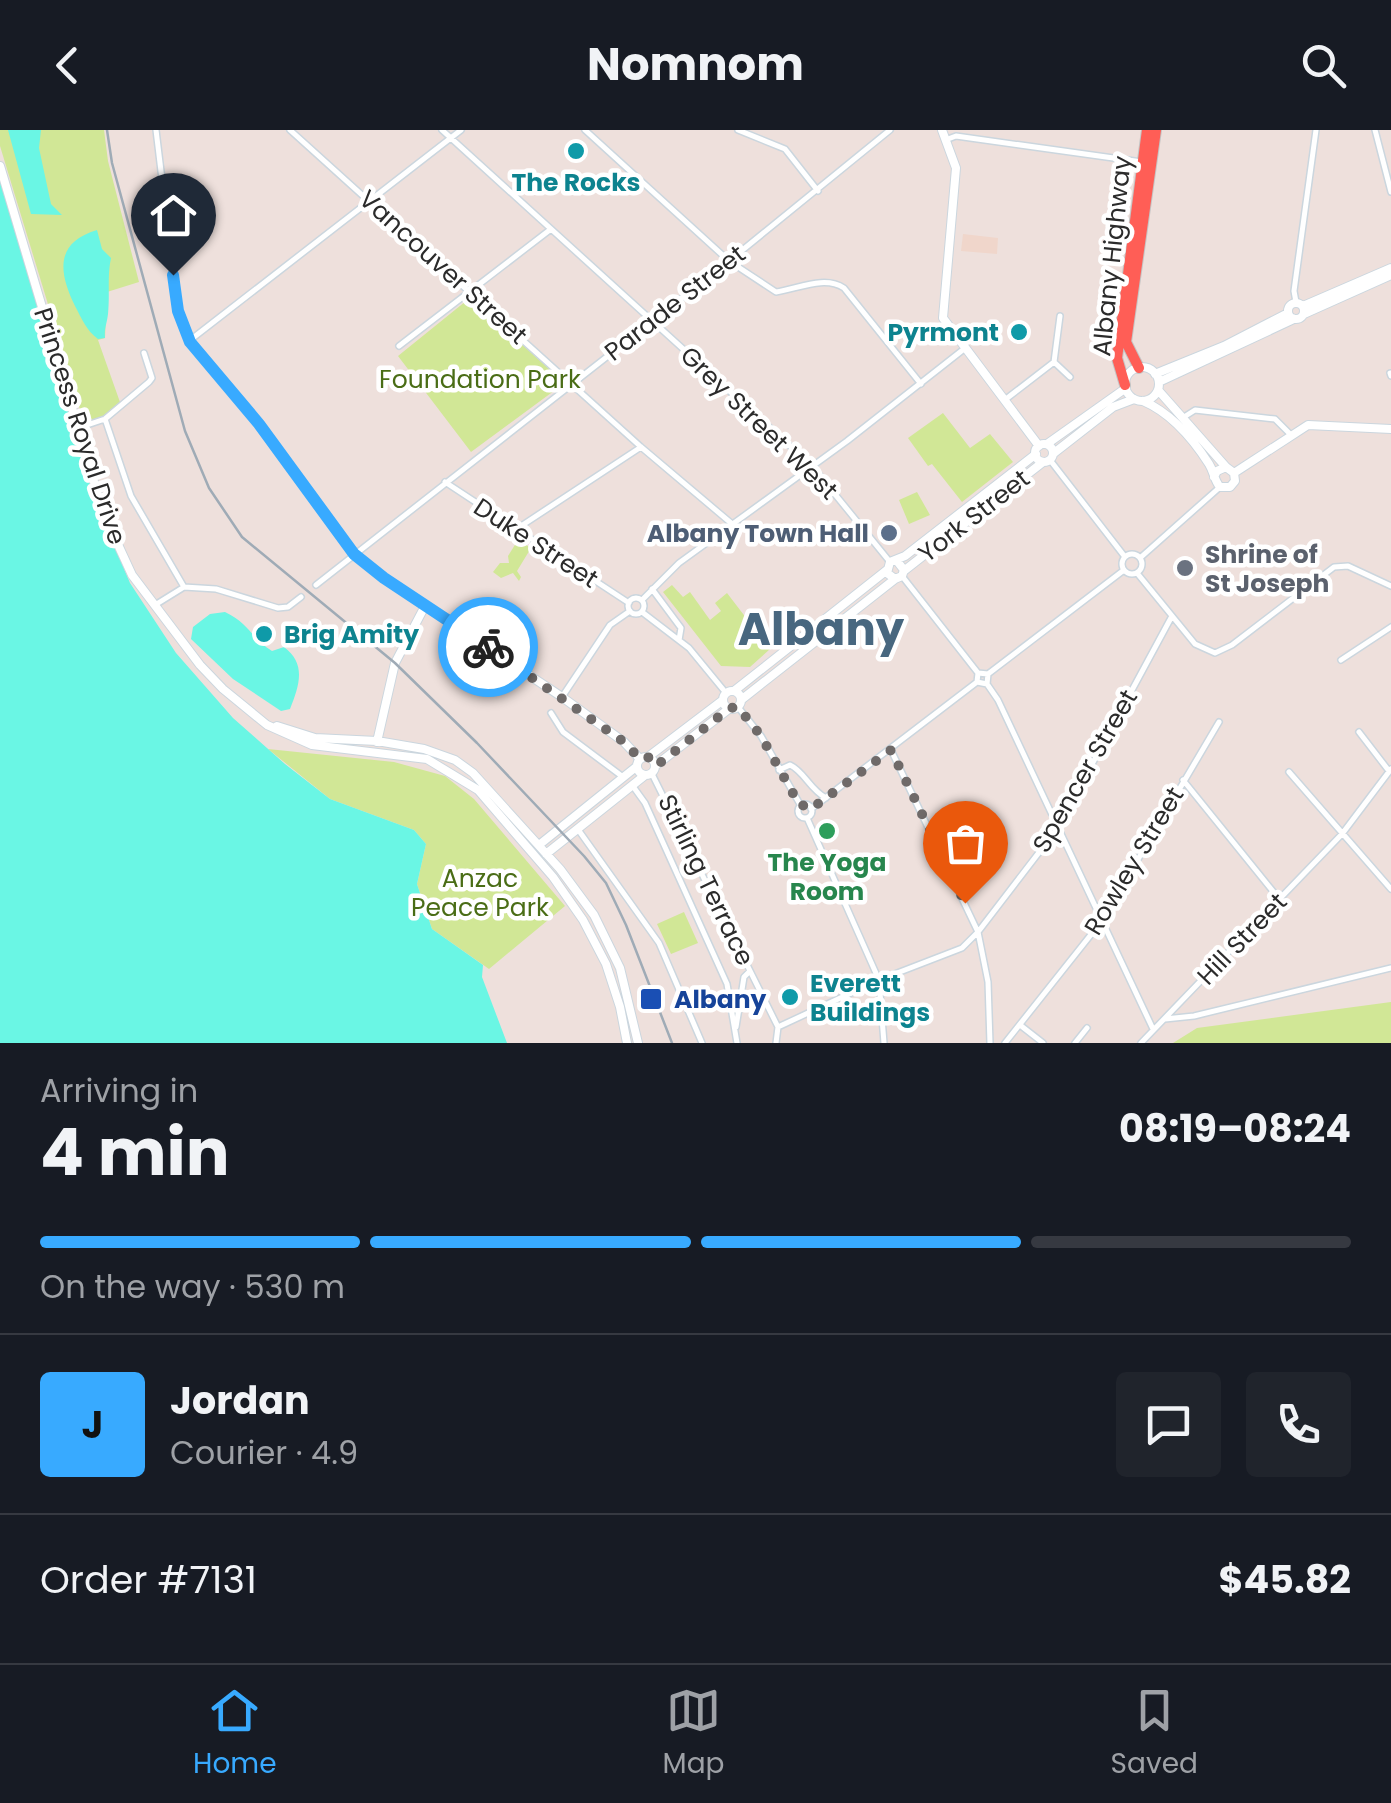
<!DOCTYPE html>
<meta charset="utf-8">
<style>
:root{--surface:#171b24;--page:#20242c;--text:#f1f3f6;--muted:#9ea1a6;--line:#363941;--accent:#38aaff}
body{margin:0;font-family:Poppins,sans-serif;background:var(--page);color:var(--text);height:100vh;display:flex;flex-direction:column;font-size:38px;white-space:nowrap}
*{box-sizing:border-box;margin:0}
p{font-size:32px;color:var(--muted)}
.icon{flex:none;width:55px;height:55px;fill:none;stroke:currentColor;stroke-width:2;stroke-linecap:round;stroke-linejoin:round}
.map{position:relative;height:913px;overflow:hidden}
.details{display:flex;flex-direction:column;background:var(--surface);flex:1}
.details>*{flex:none}
.pin{position:absolute;display:grid;place-items:center;width:85px;height:85px;color:#fff;margin:-102px -42px;border-radius:50% 50% 50% 0;rotate:-45deg;box-shadow:0 0 10px #0007}
.pin .icon{rotate:45deg}
.courier{position:absolute;display:grid;place-items:center;width:100px;height:100px;margin:-50px;border:8px solid #38aaff;border-radius:50%;background:#fff;color:#222;box-shadow:0 2px 12px #0007}
.overview em{font-style:normal;font-weight:700}
.overview div{display:flex;flex-direction:column-reverse}
.overview{display:flex;align-items:center;justify-content:space-between;height:170px;padding:0 40px}
h1{font-size:65px;font-weight:700;line-height:75px}
.bar{display:grid;grid-template-columns:repeat(4,1fr);gap:15px 10px;align-content:center;height:120px;padding:0 40px}
.bar i{height:12px;border-radius:8px;background:var(--line)}
.bar .on{background:var(--accent)}
.bar p{grid-column:span 4}
.line{display:flex;align-items:center;gap:25px;padding:0 40px;border-top:2px solid var(--line)}
.line div{flex:1}
.round{display:grid;place-items:center;flex:none;width:105px;height:105px;border-radius:10px;background:var(--page)}
header{display:flex;justify-content:space-between;align-items:center;height:130px;padding:0 40px;background:var(--surface);font-size:45px;font-weight:700}
.menu{display:flex;justify-content:space-around;align-items:center;height:140px;border-top:2px solid var(--line);background:var(--surface);font-size:28px;color:var(--muted)}
.menu a{display:grid;justify-items:center;gap:5px}
.menu .on{color:var(--accent)}
.map>svg:first-child{display:block}
.education{fill:#f0d6cb}
.green{fill:#d1e796}
.water{fill:#6af6e4}
.lines{fill:none;stroke-linecap:round;stroke-linejoin:round}
.street-casing{stroke:#cbd6de;stroke-width:8}
.secondary-casing{stroke:#cbd6de;stroke-width:10}
.highway-casing{stroke:#c4c4c4;stroke-width:12}
.street{stroke:#fff;stroke-width:5}
.secondary{stroke:#fff;stroke-width:8}
.highway{stroke:#ff5e56;stroke-width:10}
.rail{stroke:#9fabb6;stroke-width:2.5}
.done{stroke:#6f6a69;stroke-width:10;stroke-dasharray:0 18}
.route{stroke:#38aaff;stroke-width:12}
.culture-dot{fill:#0f9aa8;stroke:#fff;stroke-width:4}
.service-dot{fill:#5c6f8a;stroke:#fff;stroke-width:4}
.worship-dot{fill:#6b7280;stroke:#fff;stroke-width:4}
.leisure-dot{fill:#2e9e5b;stroke:#fff;stroke-width:4}
.transit-dot{fill:#1a4fb4;stroke:#fff;stroke-width:4}
.labels{text-anchor:middle;dominant-baseline:central;stroke-width:9;stroke-linejoin:round;paint-order:stroke}
.culture-label{font-size:25px;font-weight:bold;fill:#0d838f;stroke:#fff;text-anchor:start}
.street-label{font-size:25px;fill:#2b2b2b;stroke:#fff}
.park-label{font-size:25px;fill:#4a6d16;stroke:#fff}
.service-label{font-size:25px;font-weight:bold;fill:#4e5e75;stroke:#fff;text-anchor:end}
.worship-label{font-size:25px;font-weight:bold;fill:#5b616d;stroke:#fff;text-anchor:start}
.leisure-label{font-size:25px;font-weight:bold;fill:#27864d;stroke:#fff}
.transit-label{font-size:25px;font-weight:bold;fill:#164399;stroke:#fff;text-anchor:start}
.town-label{font-size:45px;font-weight:bold;fill:#48677f;stroke:#fff}
</style>
<header><svg class="icon" aria-label="back" viewBox="0 0 24 24"><path d="M15 5l-7 7 7 7"/></svg>Nomnom<svg class="icon" aria-label="search" viewBox="0 0 24 24"><circle cx="10" cy="10" r="6"/><path d="M15 15l6 6"/></svg></header>
<div class="map">
<svg width="1391" height="913" viewBox="0 0 1391 913">
<rect width="100%" height="100%" fill="#eee0dc"/>
<!-- education -->
<path class="education" d="M963 104 998 108 997 124 961 121Z"/>
<!-- green -->
<path class="green" d="M0 0H104L108 31 139 152 107 162 105 208 98 210 121 275 105 289 84 293 0 16Z
M471 167 566 252 471 322 398 226Z
M943 283 970 318 990 304 1013 332 962 372 932 334 928 336 908 308Z
M917 362 930 385 909 394 899 370Z
M518 410 531 418 517 441 521 447 519 451 513 443 501 448 493 442 500 433H509L508 426Z
M672 455 683 467 690 462 710 490 721 481 715 473 727 463 770 519 750 537 721 536 663 462Z
M268 619 394 632 445 646 474 669 565 776 489 839 432 799 417 754 426 714 414 700 330 669Z
M684 782 698 813 671 824 657 794Z
M1391 872V913H1173L1197 898Z"/>
<!-- water -->
<path class="water" d="M8 0H41L39 18 51 74 62 85 31 84Z
M0 49 101 383 130 453 176 523 233 588 285 634 330 669 414 700 426 714 417 754 432 799 483 835 482 847 507 913H0Z
M97 100 102 119 111 128C107 146 110 164 108 184 107 193 104 199 105 208L98 209C86 200 82 189 75 176 59 143 54 113 97 100Z
M225 482C249 493 250 507 272 521L284 517C307 534 299 556 290 579L281 581 233 549 191 509 193 497 210 484Z"/>
<g class="lines">
<defs>
<path id="street" d="M156 0 178 181 183 198 189 211 259 294 355 424 367 436 425 475
M290 0 641 317 731 393
M442 0 812 336 890 432
M585 0 729 131 776 162C798 159 824 145 844 158L921 254
M738 0 785 19 818 61
M1375 0 1391 62
M948 9 956 6 1142 32
M1296 172 1294 161 1316 0
M189 211 461 0
M399 216 551 99
M1054 232 1070 247
M1390 243 1391 246
M1006 269 1054 232 1060 186
M1184 287 1195 280 1275 289 1291 305
M105 289 131 366 184 457
M78 298 105 289 149 252 152 248 144 223
M1050 330 1125 427
M445 352 629 473
M515 400 641 317
M1122 434a10 10 0 1 1 20 0a10 10 0 1 1-20 0Z
M1140 428 1220 357
M1137 443 1195 514 1215 523 1232 515 1334 437 1348 436 1391 456
M902 446 978 543
M316 455 729 131 890 0
M652 459 681 498 679 510
M628 476a8 8 0 1 1 16 0a8 8 0 1 1-16 0Z
M642 470 679 433 847 311 964 219
M155 475 184 457 216 459 278 478 288 477 301 467
M642 482 689 518 726 563
M1341 530 1391 497
M988 544 987 554 977 552 978 543 988 544 1124 440
M987 554 998 570 1153 899
M562 567 610 495 630 481
M738 577 761 606 801 676
M551 583 563 602 623 647
M1359 602 1389 641
M891 620 978 802 988 852 990 913
M779 640 790 635C804 641 810 660 826 668
M1289 642 1391 759
M652 644 778 897 776 913
M1183 650 1280 770
M632 655 645 673 727 854 737 913
M798 681a7 7 0 1 1 14 0a7 7 0 1 1-14 0Z
M811 679 977 552
M807 688 879 850 884 913
M577 698 659 813 702 913
M1165 889 1194 886 1391 838
M1020 895 1043 913
M736 897 744 847 750 841
M778 897 879 850 962 818 978 802 1057 699 1172 486
M1005 913 1101 792 1219 592
M1075 913 1087 898
M1141 913 1342 704 1391 639"/>
<path id="secondary" d="M942 0 956 38 943 188 1039 316
M0 36 103 382 132 445 200 535 223 559 267 595 312 615 427 629 478 660 553 747 583 790 606 834 620 877 627 913
M1288 181a8 8 0 1 1 16 0a8 8 0 1 1-16 0Z
M1303 176 1391 138
M1304 184 1391 145
M1125 254a17 17 0 1 1 34 0a17 17 0 1 1-34 0Z
M1155 244 1224 216 1288 183
M1159 252 1294 189
M1158 260 1226 337
M1143 271C1171 283 1193 309 1209 334 1214 342 1214 350 1220 357H1230L1235 351 1234 343 1226 337 1217 341 1214 347
M1047 314 1126 258
M1035 323a9 9 0 1 1 18 0a9 9 0 1 1-18 0Z
M1054 323 1113 277 1134 269
M1234 343 1308 295 1391 299
M897 431 904 440 902 446 895 449 887 443 890 432 905 426 1036 324
M905 440 1043 332
M734 561 887 440
M723 570a9 9 0 1 1 18 0a9 9 0 1 1-18 0Z
M741 570 895 449
M277 596 315 608 377 611 424 619 455 630 473 643 560 739 594 785 620 838 638 913
M377 612 395 533 425 476 562 567 624 612 640 629
M637 636a9 9 0 1 1 18 0a9 9 0 1 1-18 0Z
M648 627 723 570
M655 636 730 578
M539 715 636 637
M546 724 644 646"/>
<path id="highway" d="M1139 238 1126 212 1156 0
M1125 255 1117 228 1147 0"/>
</defs>
<!-- street casing -->
<use href="#street" class="street-casing"/>
<!-- secondary casing -->
<use href="#secondary" class="secondary-casing"/>
<!-- highway casing -->
<use href="#highway" class="highway-casing"/>
<!-- street -->
<use href="#street" class="street"/>
<!-- secondary -->
<use href="#secondary" class="secondary"/>
<!-- highway -->
<use href="#highway" class="highway"/>
<!-- rail -->
<path class="rail" d="M107 0 112 33 185 301 209 358 242 407 395 533 477 613 584 726 606 753 626 795 672 913"/>
</g>
<g class="lines">
<!-- done -->
<path class="done" d="M488 517 624 612 640 629 648 627 656 636 730 578 738 577 761 606 800 676 806 675 811 679 891 620 965 773"/>
<!-- route -->
<path class="route" d="M173 145 178 181 190 212 259 294 354 424 384 448 488 517"/>
</g>
<!-- markers -->
<g class="culture-dot">
<circle cx="576" cy="21" r="10"/>
<circle cx="1019" cy="202" r="10"/>
<circle cx="264" cy="504" r="10"/>
<circle cx="790" cy="867" r="10"/>
</g>
<circle class="service-dot" cx="889" cy="403" r="10"/>
<circle class="worship-dot" cx="1185" cy="438" r="10"/>
<circle class="leisure-dot" cx="827" cy="701" r="10"/>
<rect class="transit-dot" x="639" y="857" width="24" height="24" rx="5"/>
<g class="labels">
<!-- culture labels -->
<g class="culture-label">
<text x="576" y="52" text-anchor="middle">The Rocks</text>
<text x="999" y="202" text-anchor="end">Pyrmont</text>
<text x="284" y="504">Brig Amity</text>
<text x="810" y="853">Everett<tspan x="810" dy="29">Buildings</tspan></text>
</g>
<!-- street labels -->
<g class="street-label">
<text transform="translate(1112 126) rotate(-84)">Albany Highway</text>
<text transform="translate(443 137) rotate(42)">Vancouver Street</text>
<text transform="translate(675 173) rotate(-38)">Parade Street</text>
<text transform="translate(759 293) rotate(44)">Grey Street West</text>
<text transform="translate(80 296) rotate(72)">Princess Royal Drive</text>
<text transform="translate(974 386) rotate(-38)">York Street</text>
<text transform="translate(536 413) rotate(33)">Duke Street</text>
<text transform="translate(1085 641) rotate(-60)">Spencer Street</text>
<text transform="translate(1134 731) rotate(-59)">Rowley Street</text>
<text transform="translate(706 750) rotate(64)">Stirling Terrace</text>
<text transform="translate(1242 809) rotate(-46)">Hill Street</text>
</g>
<!-- park labels -->
<g class="park-label">
<text x="480" y="249">Foundation Park</text>
<text x="480" y="748">Anzac<tspan x="480" dy="29">Peace Park</tspan></text>
</g>
<!-- service labels -->
<g class="service-label">
<text x="869" y="403">Albany Town Hall</text>
</g>
<!-- worship labels -->
<g class="worship-label">
<text x="1205" y="424">Shrine of<tspan x="1205" dy="29">St Joseph</tspan></text>
</g>
<!-- leisure labels -->
<g class="leisure-label">
<text x="827" y="732">The Yoga<tspan x="827" dy="29">Room</tspan></text>
</g>
<!-- transit labels -->
<g class="transit-label">
<text x="674" y="869">Albany</text>
</g>
<!-- town labels -->
<g class="town-label">
<text x="821" y="499">Albany</text>
</g>
</g>
</svg>
<div class="pin" style="left:965px;top:773px;background:#ea580c"><svg class="icon" aria-label="bag" viewBox="0 0 24 24"><path d="M5 8h14l-1 12H6zM9 8a3 3 0 0 1 6 0"/></svg></div>
<div class="pin" style="left:173px;top:145px;background:#1f2937"><svg class="icon" aria-label="home" viewBox="0 0 24 24"><path d="M3 11l9-7 9 7M6 9v11h12V9"/></svg></div>
<div class="courier" style="left:488px;top:517px"><svg class="icon" aria-label="bike" viewBox="0 0 24 24"><circle cx="6" cy="16" r="4"/><circle cx="18" cy="16" r="4"/><path d="M6 16l4-8h5l3 8M10 8l3 8H6M13 5h3"/></svg></div>
</div>
<section class="details">
<div class="overview"><div><h1>4 min</h1><p>Arriving in</p></div><em>08:19–08:24</em></div>
<div class="bar"><i class="on"></i><i class="on"></i><i class="on"></i><i></i><p>On the way · 530 m</p></div>
<div class="line" style="height:180px"><b class="round" style="background:var(--accent);color:#111">J</b><div><b>Jordan</b><p>Courier · 4.9</p></div><a class="round"><svg class="icon" aria-label="chat" viewBox="0 0 24 24"><path d="M4 5h16v11H9l-5 4z"/></svg></a><a class="round"><svg class="icon" aria-label="phone" viewBox="0 0 24 24"><path d="M5 4h4l2 5-3 2q2 4 5 5l2-3 5 2v4C11 20 4 13 5 4z"/></svg></a></div>
<div class="line" style="height:130px"><div>Order #7131</div><b>$45.82</b></div>
</section>
<nav class="menu">
<a class="on"><svg class="icon" aria-label="home" viewBox="0 0 24 24"><path d="M3 11l9-7 9 7M6 9v11h12V9"/></svg>Home</a>
<a><svg class="icon" aria-label="map" viewBox="0 0 24 24"><path d="M3 6l6-2 6 2 6-2v14l-6 2-6-2-6 2zM9 4v14M15 6v14"/></svg>Map</a>
<a><svg class="icon" aria-label="saved" viewBox="0 0 24 24"><path d="M7 4h10v16l-5-4-5 4z"/></svg>Saved</a>
</nav>
